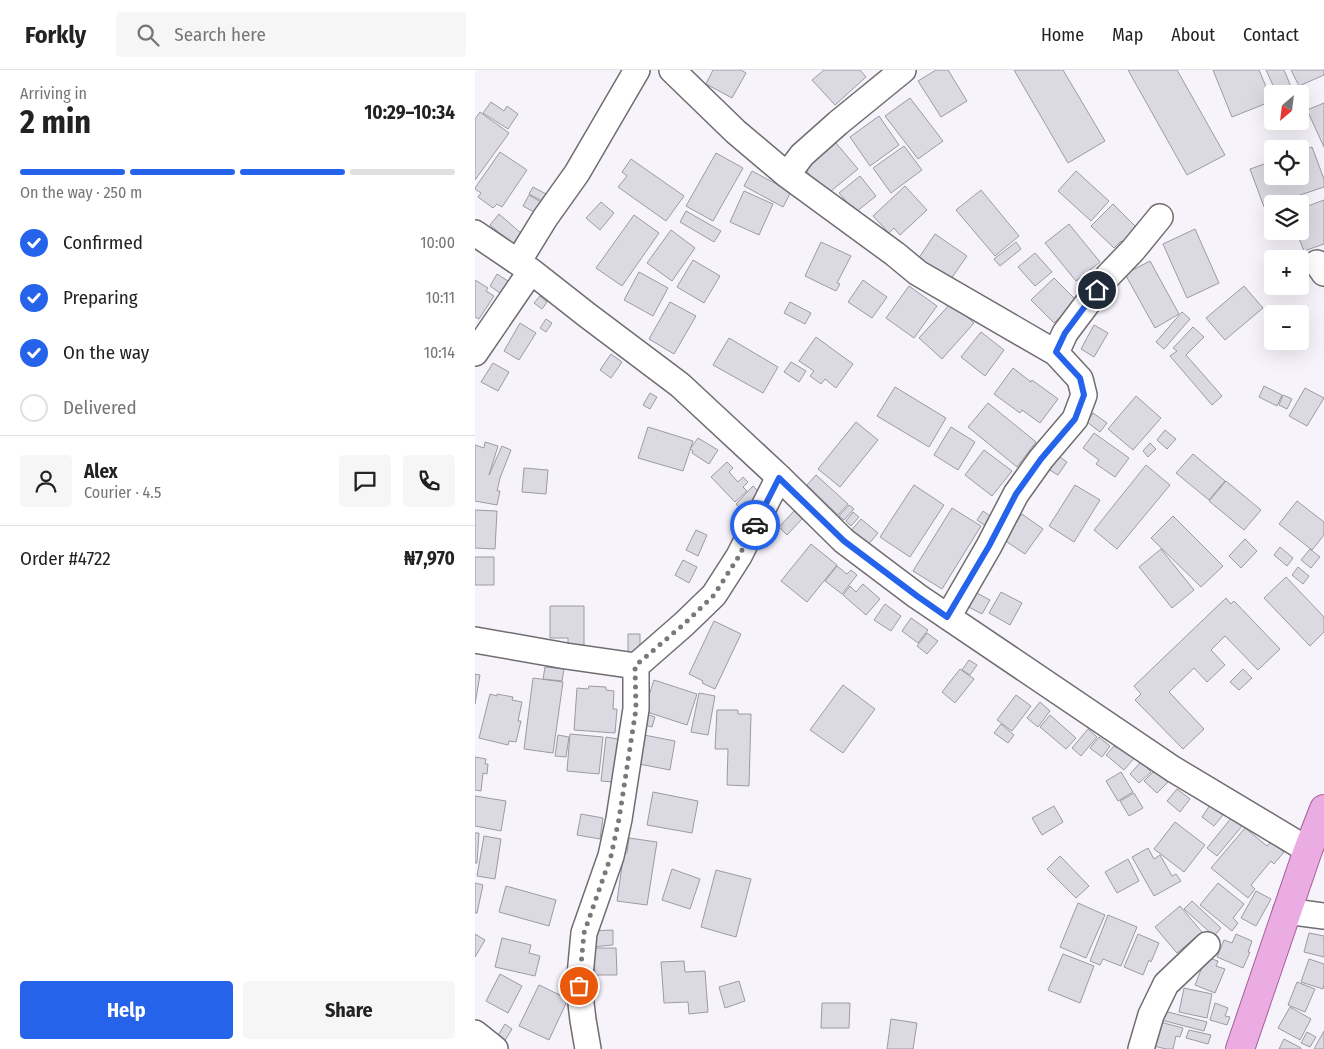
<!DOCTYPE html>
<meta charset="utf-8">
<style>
:root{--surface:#fff;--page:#f6f6f6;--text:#222;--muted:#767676;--line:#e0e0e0;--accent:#2563eb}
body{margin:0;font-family:"Fira Sans Condensed",sans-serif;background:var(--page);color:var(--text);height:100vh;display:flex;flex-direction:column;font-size:19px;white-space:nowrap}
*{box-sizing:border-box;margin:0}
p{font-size:16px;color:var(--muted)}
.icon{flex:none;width:28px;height:28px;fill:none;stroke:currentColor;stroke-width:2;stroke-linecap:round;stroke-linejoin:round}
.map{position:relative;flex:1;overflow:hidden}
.details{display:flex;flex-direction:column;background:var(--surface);width:475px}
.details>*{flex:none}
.needle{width:32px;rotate:208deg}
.controls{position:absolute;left:789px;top:15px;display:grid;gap:10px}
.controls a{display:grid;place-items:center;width:45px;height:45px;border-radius:5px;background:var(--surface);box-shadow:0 5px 20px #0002;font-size:25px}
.pin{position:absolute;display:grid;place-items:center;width:42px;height:42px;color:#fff;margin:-21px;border:2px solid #fff;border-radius:50%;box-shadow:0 1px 5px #0007}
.courier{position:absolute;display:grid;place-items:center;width:50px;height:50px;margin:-25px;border:4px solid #2563eb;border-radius:50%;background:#fff;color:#222;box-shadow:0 1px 6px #0007}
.headline em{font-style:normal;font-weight:700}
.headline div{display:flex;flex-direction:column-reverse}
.headline{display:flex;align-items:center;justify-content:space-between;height:85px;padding:0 20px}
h1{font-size:32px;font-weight:700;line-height:38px}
.bar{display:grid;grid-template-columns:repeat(4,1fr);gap:8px 5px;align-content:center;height:60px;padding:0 20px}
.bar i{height:6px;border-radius:4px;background:var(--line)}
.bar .current{background:var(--accent)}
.bar p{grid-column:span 4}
.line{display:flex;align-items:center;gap:12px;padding:0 20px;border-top:1px solid var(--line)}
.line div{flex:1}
.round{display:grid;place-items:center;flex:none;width:52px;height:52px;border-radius:5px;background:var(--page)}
ol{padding:0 20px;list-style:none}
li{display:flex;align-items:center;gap:15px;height:55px}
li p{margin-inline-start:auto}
li .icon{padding:5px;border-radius:50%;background:var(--accent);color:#fff;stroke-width:4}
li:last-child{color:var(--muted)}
li i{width:28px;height:28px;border:2px solid var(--line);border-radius:50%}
.cta{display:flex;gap:10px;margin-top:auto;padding:10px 20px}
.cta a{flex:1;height:58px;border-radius:5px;background:var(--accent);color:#fff;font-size:20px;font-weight:700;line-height:58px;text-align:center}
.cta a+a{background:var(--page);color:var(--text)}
header{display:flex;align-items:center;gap:30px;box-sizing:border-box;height:70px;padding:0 25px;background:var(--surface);border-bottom:1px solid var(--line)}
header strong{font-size:24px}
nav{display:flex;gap:28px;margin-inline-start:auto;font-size:18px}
.search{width:350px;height:45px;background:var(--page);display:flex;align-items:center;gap:12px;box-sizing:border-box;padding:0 18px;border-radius:5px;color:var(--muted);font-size:19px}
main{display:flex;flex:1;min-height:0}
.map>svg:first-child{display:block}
.building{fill:#dbdae2;stroke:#9c9aa2}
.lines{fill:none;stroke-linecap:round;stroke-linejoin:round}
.minor-casing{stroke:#706c72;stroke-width:28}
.major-casing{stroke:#a45f9b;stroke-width:30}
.minor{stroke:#fff;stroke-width:25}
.major{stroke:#ebace3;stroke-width:28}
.done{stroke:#7a787c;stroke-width:5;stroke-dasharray:0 9}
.route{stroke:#2563eb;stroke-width:6}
</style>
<header>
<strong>Forkly</strong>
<div class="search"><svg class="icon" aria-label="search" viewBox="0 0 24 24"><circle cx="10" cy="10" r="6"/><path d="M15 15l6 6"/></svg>Search here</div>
<nav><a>Home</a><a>Map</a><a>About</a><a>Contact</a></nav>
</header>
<main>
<section class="details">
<div class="headline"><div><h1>2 min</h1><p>Arriving in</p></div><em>10:29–10:34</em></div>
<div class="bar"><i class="current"></i><i class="current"></i><i class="current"></i><i></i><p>On the way · 250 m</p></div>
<ol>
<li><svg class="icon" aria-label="check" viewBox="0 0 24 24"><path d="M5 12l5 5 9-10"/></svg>Confirmed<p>10:00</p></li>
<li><svg class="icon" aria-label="check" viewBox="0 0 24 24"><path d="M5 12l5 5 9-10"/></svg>Preparing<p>10:11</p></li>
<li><svg class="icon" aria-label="check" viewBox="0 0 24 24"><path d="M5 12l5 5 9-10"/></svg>On the way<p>10:14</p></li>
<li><i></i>Delivered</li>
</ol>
<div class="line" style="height:90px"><a class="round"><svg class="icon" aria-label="person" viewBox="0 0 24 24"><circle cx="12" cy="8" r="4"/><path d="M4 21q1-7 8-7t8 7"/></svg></a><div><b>Alex</b><p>Courier · 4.5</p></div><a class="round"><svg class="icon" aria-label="chat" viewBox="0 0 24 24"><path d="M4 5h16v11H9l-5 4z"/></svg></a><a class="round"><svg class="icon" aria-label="phone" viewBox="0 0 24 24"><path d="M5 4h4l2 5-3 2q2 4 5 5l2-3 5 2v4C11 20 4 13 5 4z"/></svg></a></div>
<div class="line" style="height:65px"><div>Order #4722</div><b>₦7,970</b></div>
<div class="cta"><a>Help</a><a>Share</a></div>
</section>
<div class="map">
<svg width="849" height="979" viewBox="0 0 849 979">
<rect width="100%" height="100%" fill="#f7f3fa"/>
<!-- building -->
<path class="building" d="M238 0H266L271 3 257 28 231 14Z
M349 0H385L391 7 360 35 337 10Z
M461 0H473L492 31 466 47 443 11Z
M539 0H588L630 71 593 93Z
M653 0H702L750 85 712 105Z
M738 0H784L797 31 757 47Z
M791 0H809L819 24H802Z
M816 0H849V5L824 16Z
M435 28 468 71 443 89 410 46Z
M16 32 29 41 32 36 43 44 33 59 8 43Z
M849 33V77L832 40Z
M5 42 34 63 0 110V49Z
M404 46 424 75 395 96 375 67Z
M361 73 383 99 351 125 330 99Z
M429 76 447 100 416 123 398 98Z
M837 77 849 109V117L789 137 775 99 798 91V106H825V81Z
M25 82 52 100 27 137 22 134 18 138 3 127 6 123 0 119V118Z
M241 83 268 98 238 151 211 136Z
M156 89 209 126 191 151 143 117 152 106 147 102Z
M277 101 316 122 308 137 269 116Z
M601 101 634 131 616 151 583 121Z
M385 106 401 126 381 142 364 123Z
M430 116 452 140 425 165 419 158 414 163 398 146Z
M58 117 71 124 67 131 54 124Z
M506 120 544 166 520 186 481 140Z
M269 121 298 134 284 165 255 152Z
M54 125 66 132 61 143 48 136Z
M849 130V174L829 181 821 161H825V139Z
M126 132 139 143 125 160 111 148Z
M638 134 662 158 648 173 646 171 639 178 616 156Z
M211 141 246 161 239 172 205 152Z
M24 144 47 164 38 174 15 155Z
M159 145 184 163 147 216 121 198Z
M594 154 625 192 601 211 570 173Z
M720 159 744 213 712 228 688 174Z
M196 160 220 178 197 211 172 193Z
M460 164 492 186 473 213 441 192Z
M346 172 376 186 362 213 365 214 361 221 330 206Z
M541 172 546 179 525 196 519 189Z
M560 183 577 202 560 216 543 197Z
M218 190 245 206 229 233 202 217Z
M675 191 704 244 680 258 650 204Z
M164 202 193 218 178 246 149 230Z
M22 204 33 211 25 223 15 216Z
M579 208 602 231 591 248 587 245 579 253 556 230Z
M0 210 13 218 11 221 19 226 4 249 0 247Z
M388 210 412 227 397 248 373 232Z
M434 216 462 236 439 268 411 248Z
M769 216 788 238 750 270 731 248Z
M65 226 72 232 67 239 59 233Z
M195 232 221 246 199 284 174 269Z
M315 232 336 243 330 254 309 243Z
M476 233 499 253 467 289 444 268Z
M707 242 715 249 689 279 681 272Z
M71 249 77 253 71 262 65 258Z
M45 253 61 263 44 290 29 281Z
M619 255 633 263 619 287 606 279Z
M718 257 729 267 711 285 747 326 737 335 695 286 702 281 698 278Z
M506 262 529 280 510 306 486 287Z
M341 267 378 294 361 318 350 309 346 314 335 306 339 301 324 291Z
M254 268 303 297 288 323 238 295Z
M136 284 147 292 136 308 125 300Z
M316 292 331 301 324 312 309 302Z
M18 293 34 302 23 321 6 312Z
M538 298 556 312 557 310 583 329 565 353 547 340 545 343 519 324Z
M789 316 807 325 802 336 784 327Z
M420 317 471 348 454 377 402 346Z
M830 318 849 328 832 356 814 346Z
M175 323 182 327 175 339 168 335Z
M808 325 817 329 812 339 804 335Z
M661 326 686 348 658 380 633 359Z
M513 333 561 372 542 397 493 357Z
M618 343 632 353 625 362 612 352Z
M381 352 403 370 365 417 343 399Z
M173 357 218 371 208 401 163 388Z
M476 357 500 372 483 400 459 385Z
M690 360 701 369 692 379 682 370Z
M619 363 654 388 640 407 621 394 624 390 608 378Z
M223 368 243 380 234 394 217 383 218 381 215 379Z
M10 372 23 376 14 405 27 376 36 380 25 408 22 421H25L22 435 0 431V375L9 378Z
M675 373 681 379 673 387 668 381Z
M509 380 537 401 517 426 490 405Z
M718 384 750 411 734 430 701 403Z
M582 385 592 392 583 405 573 399Z
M252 392 258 398 254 402 263 412 268 407 273 412 268 417 272 421 260 432 236 407Z
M671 395 695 415 642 479 619 460Z
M49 398 73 400 71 424 47 422Z
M341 405 373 434 363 445 332 415Z
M751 411 786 440 769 460 734 431Z
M439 415 469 435 435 487 405 467Z
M600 415 625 430 599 472 574 456Z
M278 416 288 426 270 443 261 434Z
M822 431 849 452V465L837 480 804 454Z
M374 435 379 439 369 450 364 446Z
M477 438 506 456 467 519 438 501Z
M0 440 22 441 20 479 0 478Z
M319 441 327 449 312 465 304 457Z
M508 441 518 448 512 457 502 450Z
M378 442 384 447 376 456 371 451Z
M547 444 568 459 550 484 529 470Z
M698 446 748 496 726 517 676 468Z
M386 449 403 463 392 476 375 462Z
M221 460 232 465 223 486 211 480Z
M770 469 782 481 766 498 754 486Z
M336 474 362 495 332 532 306 511Z
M805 477 818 488 812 496 799 485Z
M686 479 719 520 697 538 664 497Z
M835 479 845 487 836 498 826 490Z
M0 487H19V515H0Z
M208 490 222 497 214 513 200 505Z
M362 496 372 504 376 500 382 505 367 524 350 511Z
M823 497 834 506 828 514 817 505Z
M811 507 849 547V562L835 576 789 528Z
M388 514 405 529 391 545 368 525 375 516 381 522Z
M496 520 515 530 507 544 488 534Z
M526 522 547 533 535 555 514 543Z
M751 528 756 534 759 531 805 579 783 600 750 566 736 580 750 595 732 612 719 598 694 622 729 659 708 679 660 630 666 624 659 616Z
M410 534 426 546 416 561 399 550Z
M75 536H109V575H93V568H75Z
M436 548 453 560 443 573 427 561Z
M239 551 266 564 240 619 227 613 228 611 214 604Z
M452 563 463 571 452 584 442 576Z
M153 564H165V583H153Z
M494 590 502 595 495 605 487 600Z
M70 597 89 599 87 611 68 609Z
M485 599 499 609 480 633 467 622Z
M768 599 777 608 764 620 755 612Z
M0 604 5 605 0 634Z
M58 608 88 612 78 683 49 679Z
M179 610 222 624 212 655 169 641Z
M368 615 400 639 368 683 335 660Z
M114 616 131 617V620L139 621 138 639H142L140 663 99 660 102 618 113 619Z
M224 623 240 626 233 665 216 662Z
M15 624 22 626V624L38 627 37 630 47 632 43 651H46L41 672 34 671 33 675 4 668Z
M541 625 556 636 537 661 522 650Z
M565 632 575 641 563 657 552 648Z
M242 640H263V644H276L274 716 252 715 253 679H240Z
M166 642 180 647 177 657 163 653Z
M575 645 601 668 591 679 565 657Z
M526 654 539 665 533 673 519 663Z
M613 659 622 667 606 686 597 678Z
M95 664 128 667 124 704 92 701Z
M83 665 94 667 91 687 80 686Z
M169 665 200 671 195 700 164 694Z
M131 667 143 669 138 712 126 711Z
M624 667 635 676 627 687 615 678Z
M646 673 661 686 649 700 631 685 639 676 642 678Z
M0 687 11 689 10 694H13L12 704 8 703 6 721 0 720Z
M666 692 676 702 664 713 655 704Z
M681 699 694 711 682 723 669 711Z
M646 702 658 722 643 731 631 711Z
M702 719 715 729 705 742 692 731Z
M178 722 223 731 217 763 172 755Z
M659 723 668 738 654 746 645 731Z
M0 726 31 731 26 761 0 756Z
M735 735 748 745 739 756 727 747Z
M579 736 588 752 567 765 557 748Z
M106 744 128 748 125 769 102 765Z
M757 747 767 756 742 786 732 778Z
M700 752 730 775 709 802 679 779Z
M770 758 792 776 796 772 809 782 799 794 796 791 776 815 780 819 773 828 736 798Z
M0 763H4L2 793H0Z
M9 766 26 769 20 809 2 806Z
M154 768 182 772 172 835 142 831 149 782 152 783Z
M673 778 679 789 685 785 697 806 701 804 706 811 679 826 657 787Z
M585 786 614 816 601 828 572 799Z
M653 789 664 811 642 823 630 802Z
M197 799 225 809 215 839 187 830Z
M241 800 276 809 261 867 226 857Z
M0 813 8 815 2 843H0Z
M743 813 769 834 758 848 763 853 757 861 725 835Z
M31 816 81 830 74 856 24 842Z
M781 821 796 829 781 856 766 848Z
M717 831 746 858 739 866 709 839Z
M603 833 630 845 611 888 585 877Z
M705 836 727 862 702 883 680 857Z
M633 845 662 857 646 896 628 889 625 895 615 891Z
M138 860V875L116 877 115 861Z
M834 863 849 866V887L829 882Z
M0 864 10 870 0 887Z
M663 864 684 873 676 892 674 890 668 905 649 897Z
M761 864 777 871 773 882H775L768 898 742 887 749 870 757 873Z
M27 868 56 875 54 883 65 886 60 906 20 897Z
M119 878H141L142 905H120Z
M588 884 619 896 605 933 573 920Z
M731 887 743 891 741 896 750 899 740 923 720 915Z
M834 889 849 894V914L848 919 826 912Z
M209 891 210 902 230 901 233 942 214 944 213 932 189 933 186 892Z
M25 904 47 916 33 943 11 931Z
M264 911 270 931 250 938 244 917Z
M822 912 840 919 830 942 813 935Z
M64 915 93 929 74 970 44 956Z
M709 918 737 924 732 948 704 942Z
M347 933H375L374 958H346Z
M740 933 753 938 750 946 755 947 752 955 735 950Z
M815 937 836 949 825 970 803 958Z
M689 941 732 952 729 961 686 950Z
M416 949 442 953 438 979H412Z
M685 952 708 958 705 967 701 966 698 979H691L679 976Z
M30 954 37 959 29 972 22 967Z
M714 960 736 965 733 974 711 968Z
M849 961V979H839Z
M832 962 841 967 835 977 826 973Z
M809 969 826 978V979H804Z"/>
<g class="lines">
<defs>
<path id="minor" d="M197 0 261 62 312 105 420 184 443 203 581 283 605 309 609 325 600 349 566 389 541 424 514 476 473 547
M312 105 327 85 363 53 428 0
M0 163 56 201 112 245 205 315 304 407 369 471 442 526 698 699 833 780
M43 192 70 148 102 103 162 0
M842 193 849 203
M0 283 56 201
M581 283 590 263 633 206 658 180 685 147
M0 570 91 586 161 596
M811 841 849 846
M0 963 20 979
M113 979 108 950 104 916 109 863 136 786 144 749 161 639V596L209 554 239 525 264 486 304 407
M666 979 676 945 691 914 732 875"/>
<path id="major" d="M765 979 833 780 849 739"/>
</defs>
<!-- minor casing -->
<use href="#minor" class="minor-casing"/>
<!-- major casing -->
<use href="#major" class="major-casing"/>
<!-- minor -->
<use href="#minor" class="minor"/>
<!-- major -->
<use href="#major" class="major"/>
</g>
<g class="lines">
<!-- done -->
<path class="done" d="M104 916 109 863 136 786 144 749 161 639 160 596 209 554 239 525 264 486 280 455"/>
<!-- route -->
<path class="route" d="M280 455 304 408 369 471 442 526 472 547 514 476 541 424 566 389 600 349 609 325 605 308 581 282 590 263 622 220"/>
</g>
</svg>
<div class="controls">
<a><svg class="needle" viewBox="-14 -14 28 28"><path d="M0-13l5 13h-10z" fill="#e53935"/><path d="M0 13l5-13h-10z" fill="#767676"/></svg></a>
<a><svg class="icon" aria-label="locate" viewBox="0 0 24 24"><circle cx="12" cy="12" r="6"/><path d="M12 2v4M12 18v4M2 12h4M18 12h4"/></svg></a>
<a><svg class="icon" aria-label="layers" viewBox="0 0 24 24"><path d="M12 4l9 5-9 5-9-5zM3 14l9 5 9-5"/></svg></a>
<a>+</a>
<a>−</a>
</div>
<div class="pin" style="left:104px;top:916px;background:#ea580c"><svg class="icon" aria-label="bag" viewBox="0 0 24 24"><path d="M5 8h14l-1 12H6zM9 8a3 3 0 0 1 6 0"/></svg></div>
<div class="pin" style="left:622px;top:220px;background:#1f2937"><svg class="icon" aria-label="home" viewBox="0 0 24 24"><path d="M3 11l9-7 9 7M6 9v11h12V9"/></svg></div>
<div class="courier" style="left:280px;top:455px"><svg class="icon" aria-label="car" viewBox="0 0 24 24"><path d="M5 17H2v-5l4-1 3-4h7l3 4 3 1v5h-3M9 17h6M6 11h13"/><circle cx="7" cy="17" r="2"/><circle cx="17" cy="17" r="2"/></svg></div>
</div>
</main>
